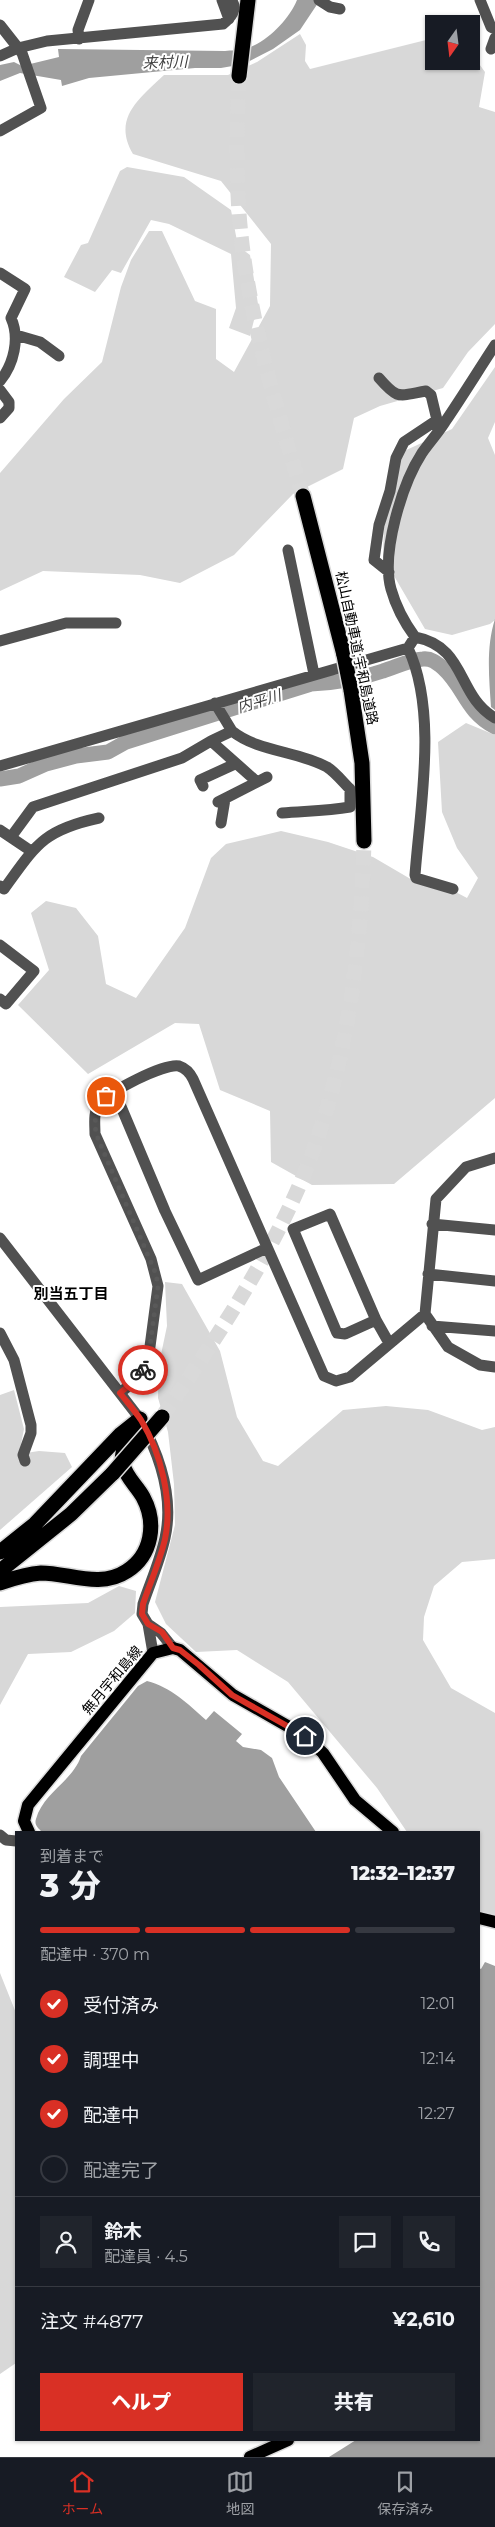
<!DOCTYPE html>
<html lang="ja">
<meta charset="utf-8">
<style>
:root{--surface:#171b24;--page:#20242c;--text:#f1f3f6;--muted:#9ea1a6;--line:#363941;--accent:#d93025}
body{margin:0;font-family:Montserrat,"Noto Sans JP",sans-serif;background:var(--page);color:var(--text);height:100vh;display:flex;flex-direction:column;font-size:19px;white-space:nowrap}
*{box-sizing:border-box;margin:0}
p{font-size:16px;color:var(--muted)}
.icon{flex:none;width:28px;height:28px;fill:none;stroke:currentColor;stroke-width:2;stroke-linecap:round;stroke-linejoin:round}
.map{position:relative;flex:1;overflow:hidden}
.sheet{position:absolute;left:15px;top:1831px;width:465px;height:610px;display:flex;flex-direction:column;background:var(--surface);border-radius:0px;box-shadow:0 1px 4px #0004}
.sheet>*{flex:none}
.needle{width:32px;rotate:194deg}
.fabs{position:absolute;left:425px;top:15px;display:grid;gap:10px}
.fabs a{display:grid;place-items:center;width:55px;height:55px;border-radius:0px;background:var(--surface);box-shadow:0 1px 4px #0004;font-size:25px}
.pin{position:absolute;display:grid;place-items:center;width:42px;height:42px;color:#fff;margin:-21px;border:2px solid #fff;border-radius:50%;box-shadow:0 1px 5px #0007}
.courier{position:absolute;display:grid;place-items:center;width:50px;height:50px;margin:-25px;border:4px solid #d93025;border-radius:50%;background:#fff;color:#222;box-shadow:0 1px 6px #0007}
.overview em{font-style:normal;font-weight:800}
.overview div{display:flex;flex-direction:column-reverse}
.overview{display:flex;align-items:center;justify-content:space-between;height:85px;padding:0 25px}
h1{font-size:32px;font-weight:800;line-height:38px}
.bar{display:grid;grid-template-columns:repeat(4,1fr);gap:8px 5px;align-content:center;height:60px;padding:0 25px}
.bar i{height:6px;border-radius:4px;background:var(--line)}
.bar .current{background:var(--accent)}
.bar p{grid-column:span 4}
.line{display:flex;align-items:center;gap:12px;padding:0 25px;border-top:1px solid var(--line)}
.line div{flex:1}
.round{display:grid;place-items:center;flex:none;width:52px;height:52px;border-radius:0px;background:var(--page)}
ol{padding:0 25px;list-style:none}
li{display:flex;align-items:center;gap:15px;height:55px}
li p{margin-inline-start:auto}
li .icon{padding:5px;border-radius:50%;background:var(--accent);color:#fff;stroke-width:4}
li:last-child{color:var(--muted)}
li i{width:28px;height:28px;border:2px solid var(--line);border-radius:50%}
.primary-button{display:flex;gap:10px;margin-top:auto;padding:10px 25px}
.primary-button a{flex:1;height:58px;border-radius:0px;background:var(--accent);color:#fff;font-size:20px;font-weight:800;line-height:58px;text-align:center}
.primary-button a+a{background:var(--page);color:var(--text)}
.dock{display:flex;justify-content:space-around;align-items:center;height:70px;border-top:1px solid var(--line);background:var(--surface);font-size:14px;color:var(--muted)}
.dock a{display:grid;justify-items:center;gap:2px}
.dock .current{color:var(--accent)}
.map>svg:first-child{display:block}
.green{fill:#d8d8d8}
.water{fill:#9f9f9f}
.lines{fill:none;stroke-linecap:round;stroke-linejoin:round}
.river{stroke:#9f9f9f;stroke-width:15}
.highway-tunnel{stroke:#d9d9d9;stroke-width:15;stroke-dasharray:15 8;stroke-linecap:butt}
.major-casing{stroke:#dbdbdb;stroke-width:15}
.highway-casing{stroke:#dbdbdb;stroke-width:18}
.minor{stroke:#515151;stroke-width:11}
.major{stroke:#000;stroke-width:12}
.highway{stroke:#000;stroke-width:15}
.highway-bridge-casing{stroke:#dbdbdb;stroke-width:18;stroke-linecap:butt}
.highway-bridge{stroke:#000;stroke-width:15}
.done{stroke:#595959;stroke-width:5;stroke-dasharray:0 9}
.route{stroke:#d93025;stroke-width:6}
.labels{text-anchor:middle;dominant-baseline:central;stroke-width:4;stroke-linejoin:round;paint-order:stroke}
.street-label{font-size:14px;fill:#000;stroke:#fff}
.water-label{font-size:15px;font-style:italic;fill:#404040;stroke:#fff}
.neighbourhood-label{font-size:15px;font-weight:bold;fill:#000;stroke:#fff}
</style>
<div class="map">
<svg width="495" height="2457" viewBox="0 0 495 2457">
<rect width="100%" height="100%" fill="#fff"/>
<!-- green -->
<path class="green" d="M300 34 306 45 305 61 310 69 434 38V61H471V53L485 72 479 107 495 112V324L468 352 443 388 380 406 354 418 343 469 293 494 234 555 180 583 140 575 43 571 0 591V473L64 399 102 362 121 287 131 260 149 231H162L195 301 216 309V359L234 372 270 306 271 244 221 181 133 154C112 118 139 99 164 75H228L257 62Z
M127 167 184 177 231 210 238 246 250 255 258 304 250 336 229 328 236 308 231 254 169 224 151 220 121 273 112 270 95 292 64 277 81 245 88 243 120 171Z
M495 367V422L488 438 495 455V620L490 624 452 635 425 629 383 557 385 492 402 452 452 429Z
M466 723 495 735V1098L394 1184 312 1185 271 1162 270 1111 220 1090 199 1024 175 1023 88 1074 18 1005 49 970 31 913 46 901 76 908 98 936 106 984 136 998 185 928 211 858 226 844 281 831 328 842 373 857 414 881 450 889 467 898 478 878 457 848 442 812 438 742Z
M165 1282 182 1284 220 1351 237 1417 263 1461 278 1466 343 1410 386 1406 428 1410 482 1430 495 1427V1559L462 1562 434 1586 424 1617 423 1640 451 1688 495 1713V1926L479 1914V1832H407L377 1788 288 1682 237 1650 196 1652 166 1624 155 1602 175 1525 174 1484 168 1432 158 1398 159 1364 167 1326Z
M14 1390 24 1429 19 1454 39 1451 65 1453 72 1467 0 1530V1395Z
M119 1586 136 1591 135 1613 114 1631 71 1652 28 1654 0 1705V1607L88 1603Z
M0 1973 16 2013V2363L0 2374Z"/>
<!-- water -->
<path class="water" d="M297 0H320L300 30 273 49 244 64 221 68H195L89 78 62 86 61 80 20 73 0 81V65L14 62 22 66 59 57 58 49 225 51C231 50 239 51 245 49 266 43 289 20 297 0Z
M495 619V710L491 707C489 677 486 647 495 619Z
M147 1681C171 1687 188 1704 206 1720L214 1711 242 1734 236 1741 243 1747 261 1750 272 1758 279 1777 316 1832H42C38 1828 34 1825 36 1819 43 1793 73 1781 81 1756L138 1686Z
M485 1962 495 1966V2457H329L356 2440H479V1968L481 1969Z"/>
<g class="lines">
<!-- river -->
<path class="river" d="M0 779 19 776 46 764 76 756 108 752 126 742 311 684C335 683 360 679 383 671 396 667 409 660 423 659 431 658 437 663 443 668 465 688 465 711 495 727"/>
<!-- highway-tunnel -->
<path class="highway-tunnel" d="M239 76C237 122 236 167 239 213 246 309 275 404 303 496
M162 1417C215 1340 267 1263 303 1177 347 1070 361 955 364 841"/>
<defs>
<path id="major" d="M29 1832 24 1821 28 1805 153 1653 173 1648 180 1650 233 1695 305 1736 323 1753 355 1800 393 1832
M479 1918 495 1922
M250 2457 288 2440"/>
<path id="highway" d="M239 76 248 0
M303 496 344 655
M351 690 362 763 364 841
M0 1552 35 1524 121 1434 136 1422
M0 1571 71 1514 113 1473
M0 1583C14 1578 26 1574 41 1573 69 1573 100 1589 127 1571 152 1555 157 1523 143 1497 137 1486 126 1477 123 1465 119 1450 133 1432 140 1419"/>
</defs>
<!-- major casing -->
<use href="#major" class="major-casing"/>
<!-- highway casing -->
<use href="#highway" class="highway-casing"/>
<!-- minor -->
<path class="minor" d="M222 0 229 19
M319 0 330 7 340 9
M480 0 491 27 495 29
M0 25 22 53 41 108 0 131
M79 39 78 30 89 0
M491 49 495 38
M0 56 18 48 47 41 223 24C230 18 239 9 231 0
M0 273 25 289 11 318C20 338 14 364 0 381
M16 335 40 342 59 356
M495 345C478 371 462 397 445 422 438 433 429 443 422 453 402 484 381 553 391 589 396 607 404 622 415 637 467 647 456 695 495 718
M379 378C398 400 398 396 426 391L431 395 437 420 404 442 396 458 390 491 379 525 374 560 389 572
M0 390 9 402V408L0 418
M288 550 314 674
M0 641 66 623H116
M408 648C438 712 420 807 415 875L416 878 453 889
M232 731C258 752 298 751 327 767 335 772 343 782 350 789V807C327 811 305 811 282 813
M211 741 232 731 215 703
M0 766 408 648 415 637
M203 786 200 780 235 764
M218 802 267 777
M221 823 225 799
M0 830 31 851
M11 837 33 807 182 758 211 741 256 781
M0 886 4 889C36 845 43 830 99 818
M0 945 34 971 6 1004 0 999
M114 1090 165 1211 198 1280 267 1248
M495 1158 466 1167 436 1199 425 1314 448 1347 480 1365 495 1367
M432 1224 495 1230
M0 1238 140 1419C159 1454 174 1498 165 1538 160 1561 150 1583 143 1604L142 1614 148 1624
M428 1274 495 1281
M376 1320 345 1334 337 1333 293 1229 330 1214 376 1320 389 1343
M432 1326 495 1331
M0 1333 14 1360 31 1425V1433L23 1455 25 1461
M120 1393 138 1378 145 1367 149 1354 158 1286 151 1259 95 1134C95 1124 93 1113 99 1104 108 1092 164 1063 179 1066 185 1068 190 1073 193 1079L324 1376 336 1381 350 1377 425 1314
M153 1653 148 1624 161 1633 173 1648
M0 1835 6 1840 16 1841"/>
<!-- major -->
<use href="#major" class="major"/>
<!-- highway -->
<use href="#highway" class="highway"/>
<defs>
<path id="highway-bridge" d="M344 655 351 690
M113 1473 162 1417"/>
</defs>
<!-- highway-bridge casing -->
<use href="#highway-bridge" class="highway-bridge-casing"/>
<!-- highway-bridge -->
<use href="#highway-bridge" class="highway-bridge"/>
</g>
<g class="lines">
<!-- done -->
<path class="done" d="M106 1096C96 1109 94 1118 96 1134L156 1274 158 1286 149 1354 143 1370"/>
<!-- route -->
<path class="route" d="M143 1370 138 1378 120 1393C127 1402 135 1411 141 1420 161 1453 173 1501 165 1539 160 1561 150 1583 143 1604L142 1614 148 1624 162 1632 173 1648 180 1650 199 1665 232 1695 305 1736"/>
</g>
<g class="labels">
<!-- street labels -->
<g class="street-label">
<text transform="translate(357 648) rotate(78)">松山自動車道;宇和島道路</text>
<text transform="translate(112 1680) rotate(-50)">無月宇和島線</text>
</g>
<!-- water labels -->
<g class="water-label">
<text transform="translate(165 62) rotate(-2)">来村川</text>
<text transform="translate(259 701) rotate(-17)">内平川</text>
</g>
<!-- neighbourhood labels -->
<g class="neighbourhood-label">
<text x="71" y="1293">別当五丁目</text>
</g>
</g>
</svg>
<div class="fabs">
<a><svg class="needle" viewBox="-14 -14 28 28"><path d="M0-13l5 13h-10z" fill="#e53935"/><path d="M0 13l5-13h-10z" fill="#9ea1a6"/></svg></a>
</div>
<div class="pin" style="left:106px;top:1096px;background:#ea580c"><svg class="icon" aria-label="bag" viewBox="0 0 24 24"><path d="M5 8h14l-1 12H6zM9 8a3 3 0 0 1 6 0"/></svg></div>
<div class="pin" style="left:305px;top:1736px;background:#1f2937"><svg class="icon" aria-label="home" viewBox="0 0 24 24"><path d="M3 11l9-7 9 7M6 9v11h12V9"/></svg></div>
<div class="courier" style="left:143px;top:1370px"><svg class="icon" aria-label="bike" viewBox="0 0 24 24"><circle cx="6" cy="16" r="4"/><circle cx="18" cy="16" r="4"/><path d="M6 16l4-8h5l3 8M10 8l3 8H6M13 5h3"/></svg></div>
<section class="sheet">
<div class="overview"><div><h1>3 分</h1><p>到着まで</p></div><em>12:32–12:37</em></div>
<div class="bar"><i class="current"></i><i class="current"></i><i class="current"></i><i></i><p>配達中 · 370 m</p></div>
<ol>
<li><svg class="icon" aria-label="check" viewBox="0 0 24 24"><path d="M5 12l5 5 9-10"/></svg>受付済み<p>12:01</p></li>
<li><svg class="icon" aria-label="check" viewBox="0 0 24 24"><path d="M5 12l5 5 9-10"/></svg>調理中<p>12:14</p></li>
<li><svg class="icon" aria-label="check" viewBox="0 0 24 24"><path d="M5 12l5 5 9-10"/></svg>配達中<p>12:27</p></li>
<li><i></i>配達完了</li>
</ol>
<div class="line" style="height:90px"><a class="round"><svg class="icon" aria-label="person" viewBox="0 0 24 24"><circle cx="12" cy="8" r="4"/><path d="M4 21q1-7 8-7t8 7"/></svg></a><div><b>鈴木</b><p>配達員 · 4.5</p></div><a class="round"><svg class="icon" aria-label="chat" viewBox="0 0 24 24"><path d="M4 5h16v11H9l-5 4z"/></svg></a><a class="round"><svg class="icon" aria-label="phone" viewBox="0 0 24 24"><path d="M5 4h4l2 5-3 2q2 4 5 5l2-3 5 2v4C11 20 4 13 5 4z"/></svg></a></div>
<div class="line" style="height:65px"><div>注文 #4877</div><b>¥2,610</b></div>
<div class="primary-button"><a>ヘルプ</a><a>共有</a></div>
</section>
</div>
<nav class="dock">
<a class="current"><svg class="icon" aria-label="home" viewBox="0 0 24 24"><path d="M3 11l9-7 9 7M6 9v11h12V9"/></svg>ホーム</a>
<a><svg class="icon" aria-label="map" viewBox="0 0 24 24"><path d="M3 6l6-2 6 2 6-2v14l-6 2-6-2-6 2zM9 4v14M15 6v14"/></svg>地図</a>
<a><svg class="icon" aria-label="saved" viewBox="0 0 24 24"><path d="M7 4h10v16l-5-4-5 4z"/></svg>保存済み</a>
</nav>
